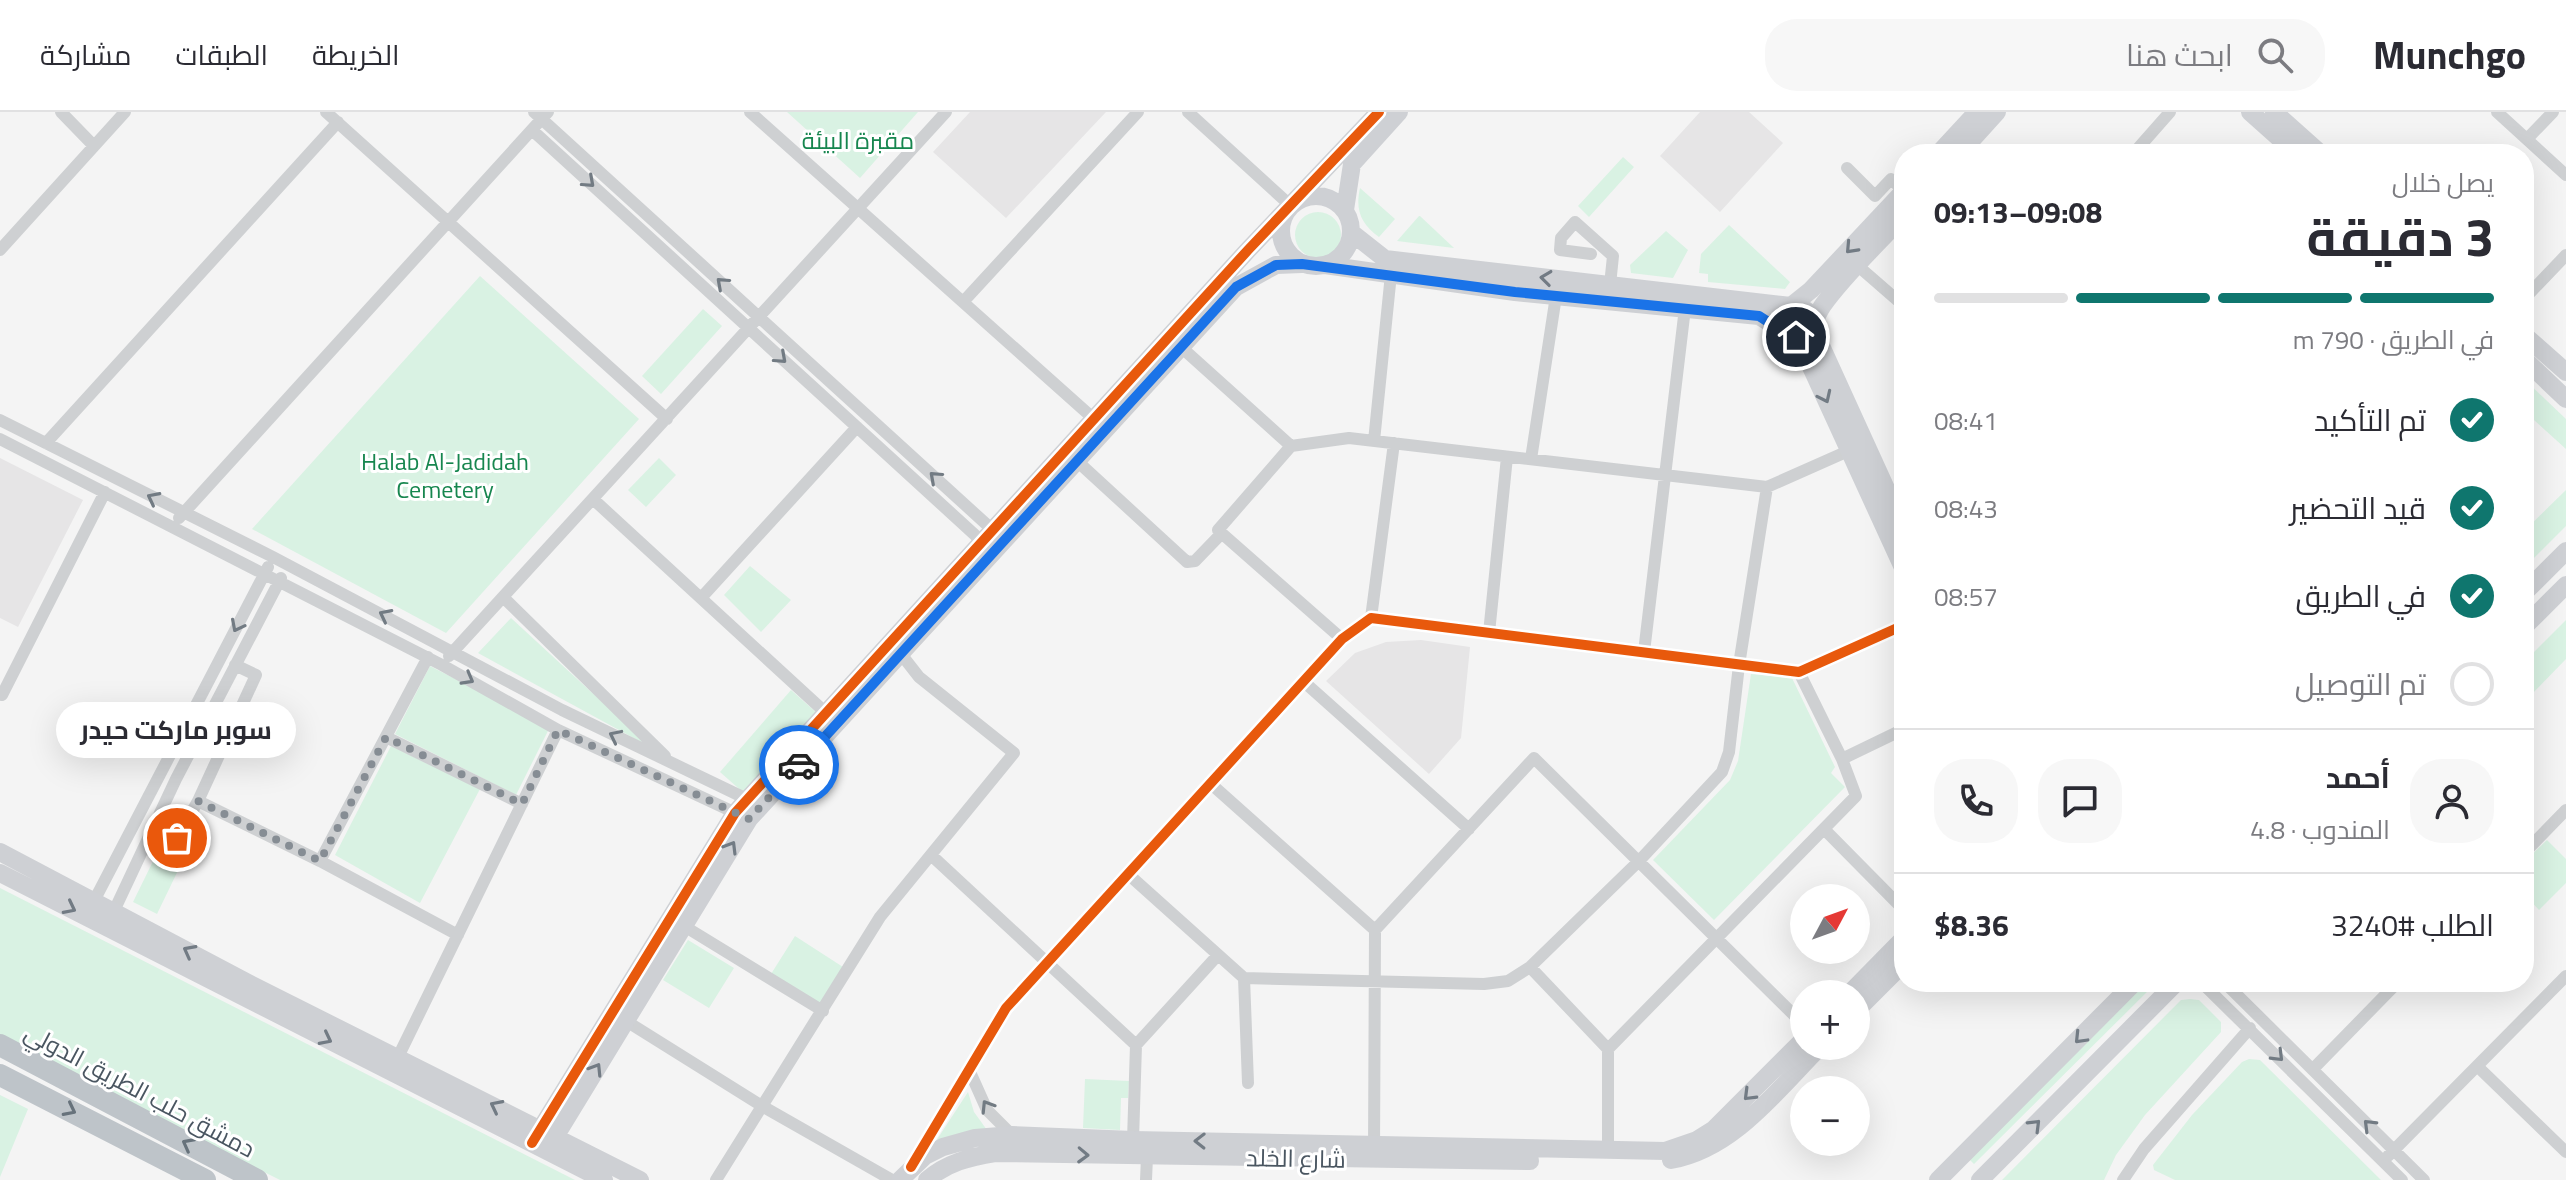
<!DOCTYPE html>
<html lang="ar">
<meta charset="utf-8">
<style>
:root{--surface:#fff;--page:#f7f7f7;--text:#2b2b33;--muted:#7c7c81;--line:#e1e1e2;--accent:#0f766e}
body{margin:0;font-family:"Titillium Web",Cairo,sans-serif;background:var(--page);color:var(--text);direction:rtl;height:100vh;display:flex;flex-direction:column;font-size:30px;white-space:nowrap}
*{box-sizing:border-box;margin:0}
p{font-size:26px;color:var(--muted)}
.icon{flex:none;width:44px;height:44px;fill:none;stroke:currentColor;stroke-width:2;stroke-linecap:round;stroke-linejoin:round}
.map{position:relative;flex:1;overflow:hidden;direction:ltr}
.drawer{position:absolute;left:1894px;top:32px;width:640px;height:848px;display:flex;flex-direction:column;background:var(--surface);border-radius:32px;box-shadow:0 8px 32px #0002;direction:rtl}
.drawer>*{flex:none}
.needle{width:52px;rotate:49deg}
.fabs{position:absolute;left:1790px;top:772px;display:grid;gap:16px}
.fabs a{display:grid;place-items:center;width:80px;height:80px;border-radius:50%;background:var(--surface);box-shadow:0 8px 32px #0002;font-size:40px}
.pin{position:absolute;display:grid;place-items:center;width:68px;height:68px;color:#fff;margin:-34px;border:4px solid #fff;border-radius:50%;box-shadow:0 2px 8px #0007}
.courier{position:absolute;display:grid;place-items:center;width:80px;height:80px;margin:-40px;border:6px solid #1a73e8;border-radius:50%;background:#fff;color:#222;box-shadow:0 2px 10px #0007}
.bubble{position:absolute;height:56px;border-radius:28px;background:var(--surface);box-shadow:0 8px 32px #0002;font-size:26px;font-weight:700;line-height:56px;text-align:center;direction:rtl}
.headline em{font-style:normal;font-weight:700}
.headline div{display:flex;flex-direction:column-reverse}
.headline{display:flex;align-items:center;justify-content:space-between;height:136px;padding:0 40px}
h1{font-size:52px;font-weight:700;line-height:60px}
.bar{display:grid;grid-template-columns:repeat(4,1fr);gap:12px 8px;align-content:center;height:96px;padding:0 40px}
.bar i{height:10px;border-radius:6px;background:var(--line)}
.bar .selected{background:var(--accent)}
.bar p{grid-column:span 4}
.line{display:flex;align-items:center;gap:20px;padding:0 40px;border-top:2px solid var(--line)}
.line div{flex:1}
.round{display:grid;place-items:center;flex:none;width:84px;height:84px;border-radius:32px;background:var(--page)}
ol{padding:0 40px;list-style:none}
li{display:flex;align-items:center;gap:24px;height:88px}
li p{margin-inline-start:auto}
li .icon{padding:8px;border-radius:50%;background:var(--accent);color:#fff;stroke-width:4}
li:last-child{color:var(--muted)}
li i{width:44px;height:44px;border:4px solid var(--line);border-radius:50%}
header{display:flex;align-items:center;gap:48px;box-sizing:border-box;height:112px;padding:0 40px;background:var(--surface);border-bottom:2px solid var(--line)}
header strong{font-size:38px}
nav{display:flex;gap:44px;margin-inline-start:auto;font-size:28px}
.search{width:560px;height:72px;background:var(--page);display:flex;align-items:center;gap:20px;box-sizing:border-box;padding:0 28px;border-radius:32px;color:var(--muted);font-size:30px}
.map>svg:first-child{display:block}
.education{fill:#e6e5e6}
.green{fill:#d9f2e3}
.lines{fill:none;stroke-linecap:round;stroke-linejoin:round}
.street{stroke:#ced0d2;stroke-width:12}
.secondary{stroke:#ced0d4;stroke-width:18}
.highway{stroke:#bec4c9;stroke-width:22}
.cycleway-casing{stroke:#fff;stroke-width:15}
.cycleway{stroke:#e8590c;stroke-width:10}
.oneway{stroke:#727b83}
.oneway2{stroke:#727b84}
.oneway3{stroke:#67727b}
.done{stroke:#868d94;stroke-width:8;stroke-dasharray:0 14.4}
.route{stroke:#1a73e8;stroke-width:10}
.labels{text-anchor:middle;dominant-baseline:central;stroke-width:6;stroke-linejoin:round;paint-order:stroke}
.park-label{font-size:24px;fill:#17864f;stroke:#fff}
.street-label{font-size:24px;fill:#4a5661;stroke:#fff}
</style>
<header>
<strong>Munchgo</strong>
<div class="search"><svg class="icon" aria-label="search" viewBox="0 0 24 24"><circle cx="10" cy="10" r="6"/><path d="M15 15l6 6"/></svg>ابحث هنا</div>
<nav><a>الخريطة</a><a>الطبقات</a><a>مشاركة</a></nav>
</header>
<div class="map">
<svg width="2566" height="1068" viewBox="0 0 2566 1068">
<rect width="100%" height="100%" fill="#f4f4f4"/>
<!-- education -->
<path class="education" d="M970 0H1106L1006 106 933 40Z
M1700 0H1749L1783 31 1720 100 1660 44Z
M0 346 83 388 18 515 0 506Z
M1421 528 1470 535 1461 626 1429 662 1326 569 1355 541 1386 530Z"/>
<!-- green -->
<path class="green" d="M787 0H918L860 66Z
M1623 45 1634 55 1589 105 1578 94Z
M1360 76 1395 107 1379 125C1361 112 1355 98 1360 76Z
M1295 123a23 23 0 1 1 46 0a23 23 0 1 1-46 0Z
M1419 104H1420L1454 136 1397 129Z
M1729 113 1790 170 1785 177 1708 170V162L1699 161 1701 142Z
M1666 119 1688 138 1673 166 1631 161 1630 153Z
M480 164 639 307 446 521 252 417Z
M703 197 722 214 661 282 642 264Z
M2524 267 2566 307V337L2524 299Z
M659 346 676 363 646 395 628 378Z
M2566 378V414L2524 456V419Z
M750 454 791 488 761 520 724 483Z
M511 506 652 636 478 541Z
M2566 508V547L2528 586 2524 582V550Z
M430 554 550 615 516 683 395 622Z
M1751 562 1792 566 1835 655 1831 661 1845 675 1714 808 1653 748 1730 668 1738 649Z
M791 578 818 602 746 683 720 660Z
M391 634 480 677 420 791 335 743Z
M2547 728 2566 747V771L2539 798 2524 782V750Z
M162 731 186 742 157 802 133 790Z
M0 776 575 1068H280L0 927Z
M795 824 843 855 819 893 771 862Z
M688 828 734 856 709 896 663 868Z
M2146 870H2157L1974 1052 1969 1047Z
M2190 887 2199 888 2221 910V920L2145 1003 2116 1043 2104 1068H2002L2181 888Z
M2249 947 2260 948 2381 1068H2175L2154 1058 2153 1053 2192 1003 2242 950Z
M1085 967 1129 969 1128 986H1121L1120 1018 1083 1016Z
M968 980 974 1000 987 1018 936 1029Z
M0 983 28 997 0 1065Z"/>
<g class="lines">
<!-- street -->
<path class="street" d="M61 0 94 34
M326 0 667 307
M534 0 996 421
M750 0 1094 307
M1188 0 1291 94
M2497 0 2566 63
M532 18 987 434
M2527 27 2553 0
M2133 42 2170 0
M1847 56 1875 84 1891 67 1904 79
M0 138 125 0
M1591 142 1560 138 1561 126 1575 110 1613 144 1610 173
M1858 154 1904 194
M2524 187 2566 143
M963 190 1138 0
M1181 235 1291 334
M0 308 273 445 562 598 751 689
M0 327 442 553 558 618 742 704
M1374 329 1391 162
M46 331 338 10
M1531 347 1556 184
M1077 349 1187 450 1195 449 1222 421
M594 388 826 601
M179 406 548 0
M504 486 665 644
M701 486 857 315
M1371 506 1394 331
M1489 521 1507 345
M1342 527 1218 418 1291 334 1349 326 1767 375 1855 336
M1644 540 1685 196
M449 544 946 0
M428 545 320 749 458 823
M1303 569 1469 717
M2 583 105 380
M386 625 522 692
M1842 647 1904 617
M1210 671 1375 818
M198 689 256 563 235 553
M153 715 177 726 198 689 320 749
M1824 717 1904 798
M2524 741 2566 698
M931 743 1136 933
M1128 762 1244 866 1484 872 1508 869 1530 855 1639 749 1722 660 1729 640 1739 553 1767 375
M94 789 268 455
M114 799 176 667 281 466
M684 814 823 899
M1530 855 1608 937
M1244 866 1248 971
M2201 870 2402 1068
M2224 870 2424 1068
M626 909 762 994 892 1068
M398 945 558 618
M2477 954 2566 1040
M2313 957 2398 870
M970 960 987 998 1012 1023
M1133 1028 1136 933 1218 843
M1608 1039V937L1856 684 1842 647 1799 560
M1374 1040 1375 818 1534 646 1804 913
M2388 1044 2566 864
M914 1049 1006 896 1342 527 1371 506 1799 560 1904 513
M716 1068 880 805 1014 641 919 565 901 542
M1146 1068 1147 1045
M2123 1068 2144 1037 2250 916"/>
<!-- secondary -->
<path class="secondary" d="M2250 0 2297 42
M2274 0 2321 42
M1938 42 1977 0
M1959 42 1997 0
M1281 119a35 35 0 1 1 70 0a35 35 0 1 1-70 0Z
M1345 98 1352 52 1399 0
M1352 121 1385 147 1791 194 1811 178 1904 79
M1325 153 1515 180 1759 204 1784 220 1806 244 1904 458
M1812 208 1810 201 1798 193 1785 197 1780 208C1782 219 1790 229 1802 224 1811 221 1817 201 1823 193 1846 161 1877 133 1904 103
M1812 214 1904 416
M2524 223 2566 260
M2524 247 2566 287
M2524 481 2566 439
M2524 515 2566 473
M0 740 248 871 640 1068
M0 761 604 1068
M1849 882 1904 826
M1856 899 1904 851
M532 1031 735 701 1248 138 1379 0
M547 1038 749 707 1236 175 1276 153 1302 152
M1671 1048C1734 1037 1778 977 1821 934
M900 1068 925 1044 943 1035 975 1026 1012 1023 1133 1028 1665 1039 1697 1028 1713 1018 1804 927
M927 1068C946 1051 970 1045 995 1041L1530 1049
M1938 1068 2135 870
M1980 1068 2177 870"/>
<!-- highway -->
<path class="highway" d="M0 933 257 1068
M0 963 205 1068"/>
<defs>
<path id="cycleway" d="M532 1031 735 701 1248 138 1379 0
M911 1055 1006 896 1342 527 1371 506 1799 560 1904 513"/>
</defs>
<!-- cycleway casing -->
<use href="#cycleway" class="cycleway-casing"/>
<!-- cycleway -->
<use href="#cycleway" class="cycleway"/>
</g>
<!-- one-way arrows -->
<defs><path id="oneway-chevron" d="M-2-3.5L2.5 0L-2 3.5" fill="none" stroke-width="1.6" stroke-linecap="round" stroke-linejoin="round" transform="scale(2)"/></defs>
<g class="oneway">
<use href="#oneway-chevron" transform="translate(589 70) rotate(42)"/>
<use href="#oneway-chevron" transform="translate(722 171) rotate(-138)"/>
<use href="#oneway-chevron" transform="translate(781 246) rotate(42)"/>
<use href="#oneway-chevron" transform="translate(935 365) rotate(-138)"/>
<use href="#oneway-chevron" transform="translate(153 386) rotate(-153)"/>
<use href="#oneway-chevron" transform="translate(385 503) rotate(-153)"/>
<use href="#oneway-chevron" transform="translate(237 514) rotate(117)"/>
<use href="#oneway-chevron" transform="translate(468 567) rotate(29)"/>
<use href="#oneway-chevron" transform="translate(615 624) rotate(-154)"/>
<use href="#oneway-chevron" transform="translate(2278 944) rotate(45)"/>
<use href="#oneway-chevron" transform="translate(987 994) rotate(-122)"/>
<use href="#oneway-chevron" transform="translate(2369 1013) rotate(-135)"/>
</g>
<g class="oneway2">
<use href="#oneway-chevron" transform="translate(1851 136) rotate(133)"/>
<use href="#oneway-chevron" transform="translate(1546 166) rotate(-173)"/>
<use href="#oneway-chevron" transform="translate(1825 285) rotate(65)"/>
<use href="#oneway-chevron" transform="translate(731 735) rotate(-59)"/>
<use href="#oneway-chevron" transform="translate(70 796) rotate(27)"/>
<use href="#oneway-chevron" transform="translate(189 839) rotate(-152)"/>
<use href="#oneway-chevron" transform="translate(2080 926) rotate(134)"/>
<use href="#oneway-chevron" transform="translate(326 927) rotate(27)"/>
<use href="#oneway-chevron" transform="translate(596 957) rotate(-58)"/>
<use href="#oneway-chevron" transform="translate(1749 983) rotate(135)"/>
<use href="#oneway-chevron" transform="translate(496 994) rotate(-153)"/>
<use href="#oneway-chevron" transform="translate(2035 1013) rotate(-45)"/>
<use href="#oneway-chevron" transform="translate(1200 1029) rotate(-179)"/>
<use href="#oneway-chevron" transform="translate(1083 1043) rotate(2)"/>
</g>
<g class="oneway3">
<use href="#oneway-chevron" transform="translate(70 998) rotate(27)"/>
<use href="#oneway-chevron" transform="translate(188 1032) rotate(-152)"/>
</g>
<g class="lines">
<!-- done -->
<path class="done" d="M177 726 198 689 320 749 386 625 522 692 558 618 749 707 799 653"/>
<!-- route -->
<path class="route" d="M799 653 1236 175 1276 153 1302 152 1515 180 1759 204 1790 224 1796 225"/>
</g>
<g class="labels">
<!-- park labels -->
<g class="park-label">
<text x="858" y="28">مقبرة البيئة</text>
<text x="445" y="349">Halab Al-Jadidah<tspan x="445" dy="28">Cemetery</tspan></text>
</g>
<!-- street labels -->
<g class="street-label">
<text transform="translate(140 978) rotate(28)">دمشق حلب الطريق الدولي</text>
<text transform="translate(1296 1046) rotate(1)">شارع الخلد</text>
</g>
</g>
</svg>
<div class="fabs">
<a><svg class="needle" viewBox="-14 -14 28 28"><path d="M0-13l5 13h-10z" fill="#e53935"/><path d="M0 13l5-13h-10z" fill="#7c7c81"/></svg></a>
<a>+</a>
<a>−</a>
</div>
<div class="pin" style="left:177px;top:726px;background:#ea580c"><svg class="icon" aria-label="bag" viewBox="0 0 24 24"><path d="M5 8h14l-1 12H6zM9 8a3 3 0 0 1 6 0"/></svg></div>
<div class="pin" style="left:1796px;top:225px;background:#1f2937"><svg class="icon" aria-label="home" viewBox="0 0 24 24"><path d="M3 11l9-7 9 7M6 9v11h12V9"/></svg></div>
<div class="courier" style="left:799px;top:653px"><svg class="icon" aria-label="car" viewBox="0 0 24 24"><path d="M5 17H2v-5l4-1 3-4h7l3 4 3 1v5h-3M9 17h6M6 11h13"/><circle cx="7" cy="17" r="2"/><circle cx="17" cy="17" r="2"/></svg></div>
<div class="bubble" style="left:56px;top:590px;width:240px">سوبر ماركت حيدر</div>
<section class="drawer">
<div class="headline"><div><h1>3 دقيقة</h1><p>يصل خلال</p></div><em>09:08–09:13</em></div>
<div class="bar"><i class="selected"></i><i class="selected"></i><i class="selected"></i><i></i><p>في الطريق · 790 m</p></div>
<ol>
<li><svg class="icon" aria-label="check" viewBox="0 0 24 24"><path d="M5 12l5 5 9-10"/></svg>تم التأكيد<p>08:41</p></li>
<li><svg class="icon" aria-label="check" viewBox="0 0 24 24"><path d="M5 12l5 5 9-10"/></svg>قيد التحضير<p>08:43</p></li>
<li><svg class="icon" aria-label="check" viewBox="0 0 24 24"><path d="M5 12l5 5 9-10"/></svg>في الطريق<p>08:57</p></li>
<li><i></i>تم التوصيل</li>
</ol>
<div class="line" style="height:144px"><a class="round"><svg class="icon" aria-label="person" viewBox="0 0 24 24"><circle cx="12" cy="8" r="4"/><path d="M4 21q1-7 8-7t8 7"/></svg></a><div><b>أحمد</b><p>المندوب · 4.8</p></div><a class="round"><svg class="icon" aria-label="chat" viewBox="0 0 24 24"><path d="M4 5h16v11H9l-5 4z"/></svg></a><a class="round"><svg class="icon" aria-label="phone" viewBox="0 0 24 24"><path d="M5 4h4l2 5-3 2q2 4 5 5l2-3 5 2v4C11 20 4 13 5 4z"/></svg></a></div>
<div class="line" style="height:104px"><div>الطلب #3240</div><b>$8.36</b></div>
</section>
</div>
